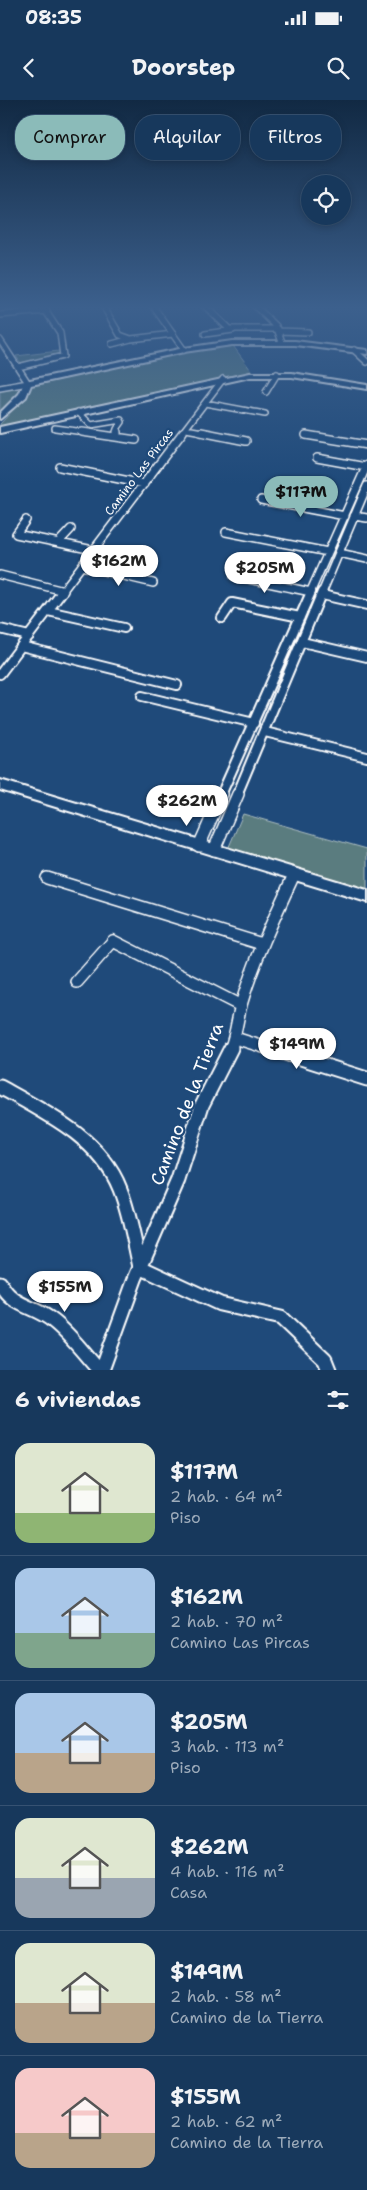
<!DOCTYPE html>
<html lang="es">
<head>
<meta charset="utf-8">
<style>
  :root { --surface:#17385c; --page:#244365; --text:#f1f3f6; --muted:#9eacbb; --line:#365272; --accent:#8bbbb9 }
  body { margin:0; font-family:"Shantell Sans",sans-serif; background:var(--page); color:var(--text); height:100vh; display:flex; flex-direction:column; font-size:19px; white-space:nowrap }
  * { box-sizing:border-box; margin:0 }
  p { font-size:16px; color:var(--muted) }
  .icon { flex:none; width:28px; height:28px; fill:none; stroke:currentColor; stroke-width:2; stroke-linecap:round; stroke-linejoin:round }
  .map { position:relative; height:1270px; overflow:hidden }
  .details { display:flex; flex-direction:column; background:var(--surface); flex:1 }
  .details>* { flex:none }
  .guide { position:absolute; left:15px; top:15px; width:338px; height:45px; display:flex; gap:10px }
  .tools { position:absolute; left:301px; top:75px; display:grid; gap:10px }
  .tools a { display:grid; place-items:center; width:50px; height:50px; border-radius:50%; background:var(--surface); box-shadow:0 2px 8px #0003,0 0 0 1px var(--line); font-size:25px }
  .price { position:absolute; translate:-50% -42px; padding:0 11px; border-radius:18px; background:#fff; color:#222; font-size:16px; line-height:32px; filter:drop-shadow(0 1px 2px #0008) }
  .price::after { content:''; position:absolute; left:50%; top:30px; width:15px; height:11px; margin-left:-8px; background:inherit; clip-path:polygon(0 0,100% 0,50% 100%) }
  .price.active { background:var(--accent); color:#111 }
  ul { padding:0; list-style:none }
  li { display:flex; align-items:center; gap:15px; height:125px; padding:0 15px }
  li+li { border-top:1px solid var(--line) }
  li span { display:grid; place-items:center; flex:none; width:140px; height:100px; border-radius:15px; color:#555 }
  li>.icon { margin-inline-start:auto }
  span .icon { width:60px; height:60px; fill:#fffc; stroke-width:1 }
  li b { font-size:21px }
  h2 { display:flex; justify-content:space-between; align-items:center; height:60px; padding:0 15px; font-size:21px }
  .pill { padding:0 18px; border-radius:20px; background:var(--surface); box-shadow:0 2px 8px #0003,0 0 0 1px var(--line); font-size:18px; line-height:45px }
  .pill.active { background:var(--accent); color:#111 }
  .status { display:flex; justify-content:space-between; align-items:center; height:35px; padding:0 25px; background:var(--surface); direction:ltr }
  .status svg { height:14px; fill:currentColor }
  header { display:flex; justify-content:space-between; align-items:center; height:65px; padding:0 15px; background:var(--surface); font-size:22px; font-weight:700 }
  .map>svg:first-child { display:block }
  .green { fill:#5a7b7f; stroke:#acbdbf }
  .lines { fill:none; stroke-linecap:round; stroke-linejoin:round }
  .street-far4-casing { stroke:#fff; stroke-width:8 }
  .street-far3-casing { stroke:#fff; stroke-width:10 }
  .street-far2-casing { stroke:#fff; stroke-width:12 }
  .street-far1-casing { stroke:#fff; stroke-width:14 }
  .street-casing { stroke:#fff; stroke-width:17 }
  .secondary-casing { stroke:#fff; stroke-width:4 }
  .street-far4 { stroke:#1f4a7a; stroke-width:5 }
  .street-far3 { stroke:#1f4a7a; stroke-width:7 }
  .street-far2 { stroke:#1f4a7a; stroke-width:8 }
  .street-far1 { stroke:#1f4a7a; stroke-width:11 }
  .street { stroke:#1f4a7a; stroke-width:13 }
  .secondary { fill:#1f4a7a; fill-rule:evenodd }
  .labels { text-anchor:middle; stroke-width:4.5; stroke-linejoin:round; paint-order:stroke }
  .far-street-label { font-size:12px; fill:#fff; stroke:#1f4a7a }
  .near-street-label { font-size:18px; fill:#fff; stroke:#1f4a7a }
</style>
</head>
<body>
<div class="status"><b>08:35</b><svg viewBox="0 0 49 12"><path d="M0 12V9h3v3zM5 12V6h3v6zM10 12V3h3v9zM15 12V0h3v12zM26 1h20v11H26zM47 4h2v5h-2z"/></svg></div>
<header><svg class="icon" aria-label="back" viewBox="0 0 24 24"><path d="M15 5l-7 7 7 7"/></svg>Doorstep<svg class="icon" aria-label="search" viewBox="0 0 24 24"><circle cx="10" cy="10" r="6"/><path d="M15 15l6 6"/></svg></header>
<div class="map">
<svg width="367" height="1270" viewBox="0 0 367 1270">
  <rect width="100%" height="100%" fill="#1f4a7a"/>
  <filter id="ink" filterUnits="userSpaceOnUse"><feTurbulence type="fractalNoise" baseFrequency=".02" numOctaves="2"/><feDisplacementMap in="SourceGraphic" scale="10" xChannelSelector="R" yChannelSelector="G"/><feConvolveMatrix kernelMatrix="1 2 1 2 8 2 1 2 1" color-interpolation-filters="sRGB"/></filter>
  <g filter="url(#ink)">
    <path class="green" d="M 231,243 L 253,273 L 0,327 L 0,324 L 29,293 L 32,284 Z
      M 59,251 L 60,255 L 54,258 L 23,263 L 20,262 L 16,256 Z
      M 19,286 L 23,286 L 19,295 L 0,313 L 0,290 Z
      M 243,714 L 367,749 L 367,790 L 228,749 Z"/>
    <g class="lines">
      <defs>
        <path id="street-far4" d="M 110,206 L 105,209 L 120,235 L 131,239
          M 153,206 L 184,250
          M 205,206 L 229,229 L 278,229
          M 255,206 L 276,226 L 282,242
          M 0,215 L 47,211
          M 279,231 L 308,232
          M 205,234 L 233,230
          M 0,240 L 28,283 L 0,288
          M 112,244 L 131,239 L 173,234
          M 354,250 L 367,262
          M 18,267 L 63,256 L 60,233 L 47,213 L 47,206
          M 266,292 L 277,274
          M 205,303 L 265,314
          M 78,312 L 91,325
          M 91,325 L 121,320 L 122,322 L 117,329 L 117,333
          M 55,328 L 91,333
          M 186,329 L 208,333
          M 182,333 L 223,279"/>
        <path id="street-far3" d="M 82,332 L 136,340
          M 117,332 L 117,337
          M 201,332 L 246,341
          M 306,335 L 367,345
          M 317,358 L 366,367
          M 60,367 L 144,384
          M 261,400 L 345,416
          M 354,416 L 367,418
          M 26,420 L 16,434 L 93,450
          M 226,432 L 328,452
          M 58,443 L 71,429
          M 339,453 L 367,459
          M 82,466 L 153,483
          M 0,475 L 64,491
          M 234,476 L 311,492
          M 61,493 L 183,332
          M 310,493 L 367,365
          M 322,493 L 367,386"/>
        <path id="street-far2" d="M 322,495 L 367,505
          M 48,511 L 124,528
          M 222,518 L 232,503 L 300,517
          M 0,529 L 29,536
          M 302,542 L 367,557
          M 21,546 L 177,585
          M 0,574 L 62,492
          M 142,596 L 254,623
          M 265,632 L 367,657
          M 221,695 L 311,492
          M 237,695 L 322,492"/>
        <path id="street-far1" d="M 199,746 L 222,694
          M 214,750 L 238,694
          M 47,778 L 262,844
          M 77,882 L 113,841 L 241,906
          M 235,938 L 273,950
          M 230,950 C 236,935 237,920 241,905 C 254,861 273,820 292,779"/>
        <path id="street" d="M 269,948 L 367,979
          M 0,987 C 45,1012 100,1038 120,1089 C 130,1114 134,1141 140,1167 L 220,1204 L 281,1218 L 325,1260 L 329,1270
          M 0,1183 C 13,1208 34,1205 53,1221 C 71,1235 84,1254 99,1270
          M 102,1270 L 135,1179 L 178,1080 L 202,1005 L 231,948"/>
        <path id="secondary" d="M 232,241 L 295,241 L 367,250 L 367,254 L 295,245 L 232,245 L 184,252 L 31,285 L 26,297 L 0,319 L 0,313 L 19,294 L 25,281 L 184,248 Z
          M 250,273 L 292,273 L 367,285 L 367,289 L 292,277 L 250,277 L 0,333 L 0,327 Z
          M 0,680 L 367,790 L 367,802 L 0,690 Z"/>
      </defs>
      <use href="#street-far4" class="street-far4-casing"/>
      <use href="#street-far3" class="street-far3-casing"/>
      <use href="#street-far2" class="street-far2-casing"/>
      <use href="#street-far1" class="street-far1-casing"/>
      <use href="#street" class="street-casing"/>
      <use href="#secondary" class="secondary-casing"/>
      <use href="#street-far4" class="street-far4"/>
      <use href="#street-far3" class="street-far3"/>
      <use href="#street-far2" class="street-far2"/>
      <use href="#street-far1" class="street-far1"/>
      <use href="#street" class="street"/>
      <use href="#secondary" class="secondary"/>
    </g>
  </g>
  <linearGradient id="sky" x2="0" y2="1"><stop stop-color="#112943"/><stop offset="0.54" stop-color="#3c608d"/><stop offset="1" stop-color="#3c608d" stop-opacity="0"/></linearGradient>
  <rect width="367" height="384" fill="url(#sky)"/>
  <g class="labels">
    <g class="far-street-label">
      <text transform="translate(139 372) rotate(-53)" y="4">Camino Las Pircas</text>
    </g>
    <g class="near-street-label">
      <text transform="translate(187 1004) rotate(-69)" y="6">Camino de la Tierra</text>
    </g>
  </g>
</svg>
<div class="tools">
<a><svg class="icon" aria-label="locate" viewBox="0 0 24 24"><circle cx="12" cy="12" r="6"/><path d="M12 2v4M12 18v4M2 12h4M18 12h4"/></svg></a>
</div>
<b class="price active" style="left:301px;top:418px">$117M</b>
<b class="price" style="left:119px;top:487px">$162M</b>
<b class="price" style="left:265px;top:494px">$205M</b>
<b class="price" style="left:187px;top:727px">$262M</b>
<b class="price" style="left:297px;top:970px">$149M</b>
<b class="price" style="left:65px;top:1213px">$155M</b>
<div class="guide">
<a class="pill active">Comprar</a>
<a class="pill">Alquilar</a>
<a class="pill">Filtros</a>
</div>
</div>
<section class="details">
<h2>6 viviendas<svg class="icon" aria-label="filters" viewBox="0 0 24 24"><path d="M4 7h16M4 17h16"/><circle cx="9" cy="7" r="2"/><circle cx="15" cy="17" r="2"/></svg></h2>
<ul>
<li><span style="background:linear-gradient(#dfe7d0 70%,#8fb573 0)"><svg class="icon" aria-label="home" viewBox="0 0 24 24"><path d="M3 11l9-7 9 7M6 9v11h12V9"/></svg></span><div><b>$117M</b><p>2 hab. · 64 m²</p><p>Piso</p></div></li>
<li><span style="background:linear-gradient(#a9c7e8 65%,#7fa58c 0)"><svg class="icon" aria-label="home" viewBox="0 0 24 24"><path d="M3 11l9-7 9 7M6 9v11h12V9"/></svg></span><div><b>$162M</b><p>2 hab. · 70 m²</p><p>Camino Las Pircas</p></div></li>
<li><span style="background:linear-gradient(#a9c7e8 60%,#b9a48a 0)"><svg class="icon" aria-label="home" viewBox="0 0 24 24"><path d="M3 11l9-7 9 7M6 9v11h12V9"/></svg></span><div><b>$205M</b><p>3 hab. · 113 m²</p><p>Piso</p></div></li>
<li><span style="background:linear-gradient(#dfe7d0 60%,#9aa5b1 0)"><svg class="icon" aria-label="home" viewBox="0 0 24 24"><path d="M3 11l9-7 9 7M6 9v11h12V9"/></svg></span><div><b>$262M</b><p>4 hab. · 116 m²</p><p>Casa</p></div></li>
<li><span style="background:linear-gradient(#dfe7d0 60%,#b9a48a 0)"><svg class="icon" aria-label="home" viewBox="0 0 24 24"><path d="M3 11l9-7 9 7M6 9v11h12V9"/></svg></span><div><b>$149M</b><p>2 hab. · 58 m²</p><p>Camino de la Tierra</p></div></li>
<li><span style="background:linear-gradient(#f6c9c9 65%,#b9a48a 0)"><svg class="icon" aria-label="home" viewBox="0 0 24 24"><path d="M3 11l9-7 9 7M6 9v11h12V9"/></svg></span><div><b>$155M</b><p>2 hab. · 62 m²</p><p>Camino de la Tierra</p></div></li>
</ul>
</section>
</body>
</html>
